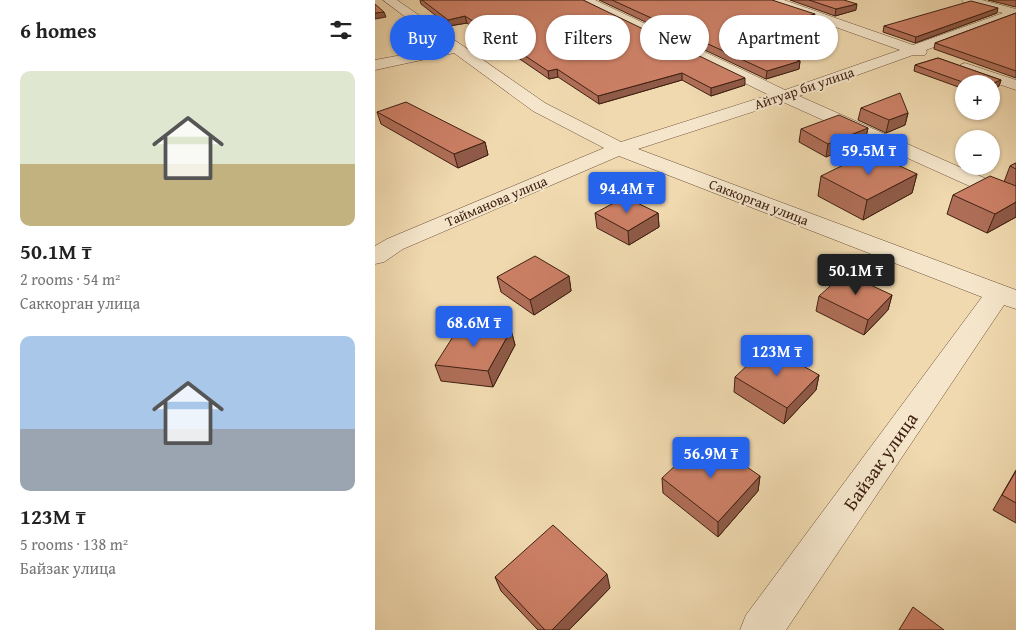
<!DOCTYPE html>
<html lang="en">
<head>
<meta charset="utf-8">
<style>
  :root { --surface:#fff; --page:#f2f2f2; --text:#222; --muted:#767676; --accent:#2563eb }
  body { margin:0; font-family:"Gentium Book Plus",serif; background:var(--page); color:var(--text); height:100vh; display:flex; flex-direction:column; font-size:19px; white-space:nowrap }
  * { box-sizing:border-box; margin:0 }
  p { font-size:16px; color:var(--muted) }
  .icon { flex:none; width:28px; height:28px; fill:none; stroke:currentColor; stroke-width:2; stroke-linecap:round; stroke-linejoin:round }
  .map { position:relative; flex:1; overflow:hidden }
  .drawer { display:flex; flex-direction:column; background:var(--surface); width:375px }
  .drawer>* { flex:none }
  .hud { position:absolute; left:15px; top:15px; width:475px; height:45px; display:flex; gap:10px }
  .fabs { position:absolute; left:580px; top:75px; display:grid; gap:10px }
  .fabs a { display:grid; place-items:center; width:45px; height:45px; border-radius:50%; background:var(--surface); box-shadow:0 1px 4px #0004; font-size:25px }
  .price { position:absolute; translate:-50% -42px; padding:0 11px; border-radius:5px; background:var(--accent); color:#fff; font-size:16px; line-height:32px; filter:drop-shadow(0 1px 2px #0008) }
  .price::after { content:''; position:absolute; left:50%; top:30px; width:15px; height:11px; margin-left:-8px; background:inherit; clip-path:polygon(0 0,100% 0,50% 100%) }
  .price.current { background:#222; color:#fff }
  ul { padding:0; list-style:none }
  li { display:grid; align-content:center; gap:10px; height:265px; padding:0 20px }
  li span { display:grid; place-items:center; height:155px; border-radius:10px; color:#555 }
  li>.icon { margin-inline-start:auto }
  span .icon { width:90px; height:90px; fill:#fffc; stroke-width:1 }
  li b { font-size:21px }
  h2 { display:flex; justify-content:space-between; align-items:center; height:60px; padding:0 20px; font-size:21px }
  .tag { padding:0 18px; border-radius:22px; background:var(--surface); box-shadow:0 1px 4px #0004; font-size:18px; line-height:45px }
  .tag.current { background:var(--accent); color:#fff }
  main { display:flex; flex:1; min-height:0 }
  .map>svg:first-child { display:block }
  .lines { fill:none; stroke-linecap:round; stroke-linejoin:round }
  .minor-casing { stroke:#6b4e39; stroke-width:1 }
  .minor { fill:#f5e6cb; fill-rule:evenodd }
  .wall { fill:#af6e58; stroke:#3f2012 }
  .shaded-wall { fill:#8f5a47; stroke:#3f2012 }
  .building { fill:#cc8066; stroke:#3f2012 }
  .labels { text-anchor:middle; stroke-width:4; stroke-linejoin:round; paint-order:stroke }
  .far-street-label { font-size:14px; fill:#3f2012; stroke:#f5e6cb }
  .near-street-label { font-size:19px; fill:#3f2012; stroke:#f5e6cb }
</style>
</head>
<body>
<main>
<section class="drawer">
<h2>6 homes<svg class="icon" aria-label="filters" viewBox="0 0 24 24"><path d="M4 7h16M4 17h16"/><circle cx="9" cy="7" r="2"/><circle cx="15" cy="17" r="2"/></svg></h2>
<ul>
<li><span style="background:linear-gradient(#dfe7d0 60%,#c2b280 0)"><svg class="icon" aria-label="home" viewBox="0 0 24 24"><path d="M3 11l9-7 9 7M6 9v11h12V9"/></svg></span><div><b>50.1M ₸</b><p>2 rooms · 54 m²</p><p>Саккорган улица</p></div></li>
<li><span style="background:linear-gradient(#a9c7e8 60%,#9aa5b1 0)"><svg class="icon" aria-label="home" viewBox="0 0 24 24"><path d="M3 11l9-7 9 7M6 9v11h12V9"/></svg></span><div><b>123M ₸</b><p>5 rooms · 138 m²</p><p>Байзак улица</p></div></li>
</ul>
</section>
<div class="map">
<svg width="641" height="630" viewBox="0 0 641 630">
  <rect width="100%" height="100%" fill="#f0d9af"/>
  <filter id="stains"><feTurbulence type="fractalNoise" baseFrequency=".004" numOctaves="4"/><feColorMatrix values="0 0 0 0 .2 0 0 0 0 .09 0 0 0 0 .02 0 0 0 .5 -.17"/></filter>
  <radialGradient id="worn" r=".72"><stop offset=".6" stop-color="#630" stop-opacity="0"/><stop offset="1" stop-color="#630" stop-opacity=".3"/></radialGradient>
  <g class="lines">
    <defs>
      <path id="minor" d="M 8,0 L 22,0 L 170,103 L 246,142 L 394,95 L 206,3 L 204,0 L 220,0 L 410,90 L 525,50 L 393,3 L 391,0 L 409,0 L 538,45 L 628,13 L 589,3 L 587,0 L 607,0 L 641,9 L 641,17 L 551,50 L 552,52 L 550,55 L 538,55 L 424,96 L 641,192 L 641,207 L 408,102 L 263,149 L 641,290 L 641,309 L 629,305 L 411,630 L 365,630 L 371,615 L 607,297 L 244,156 L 28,249 L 9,262 L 0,264 L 0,246 L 12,239 L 229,148 L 158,111 L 79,53 L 0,70 L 0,60 L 70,47 Z
        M 590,63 L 641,80 L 641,90 L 585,71 L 582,68 L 585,65 Z"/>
    </defs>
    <use href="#minor" class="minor-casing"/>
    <use href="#minor" class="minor"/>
  </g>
  <path class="wall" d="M 45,0 L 208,0 L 370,85 L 336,96 L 307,80 L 224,104 L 183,77 L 174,79 L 92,23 L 74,26 L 46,4 Z
    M 224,0 L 397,0 L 439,21 L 370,39 L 425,61 L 424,69 L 391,79 Z
    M 415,0 L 469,0 L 481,10 L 460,16 Z
    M 613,0 L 641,0 L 641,7 Z
    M 622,13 L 540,43 L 508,32 L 509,26 Z
    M 641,13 L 641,78 L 559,49 L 560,43 Z
    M 563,58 L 626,80 L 624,86 L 616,90 L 616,84 L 589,84 L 589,89 L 539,71 L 540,65 Z
    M 486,108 L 533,113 L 530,125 L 511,133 L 483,120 Z
    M 2,112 L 110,142 L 113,155 L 83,168 L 6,124 Z
    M 493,128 L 490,141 L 451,157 L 424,142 L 426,129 Z
    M 641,163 L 641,217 L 612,233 L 572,214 L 578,195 L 629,182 L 635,166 Z
    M 542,174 L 537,193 L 488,220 L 443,196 L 446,176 Z
    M 220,213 L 283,213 L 284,227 L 254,245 L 222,228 Z
    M 194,276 L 196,291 L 159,315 L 126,292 L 122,277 Z
    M 517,295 L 513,310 L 489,335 L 441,311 L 444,296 Z
    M 136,330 L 140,345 L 118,387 L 66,381 L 60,365 Z
    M 444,375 L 441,390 L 409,424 L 359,392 L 360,377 Z
    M 641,470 L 641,523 L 618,510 Z
    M 385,476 L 383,491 L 343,537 L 288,493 L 287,478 Z
    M 120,577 L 235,588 L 194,630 L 163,630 L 126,591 Z"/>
  <path class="shaded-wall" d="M 482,4 L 481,10 L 460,16 L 461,9 Z
    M 623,8 L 622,13 L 540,43 L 541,37 Z
    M 9,12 L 11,17 L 0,19 L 0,13 Z
    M 440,14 L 439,21 L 359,42 L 359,35 Z
    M 90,16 L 92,23 L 74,26 L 73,20 Z
    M 425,61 L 424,69 L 391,79 L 392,71 Z
    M 182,69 L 183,77 L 174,79 L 173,71 Z
    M 307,73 L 307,80 L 224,104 L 223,96 Z
    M 370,78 L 370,85 L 336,96 L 336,88 Z
    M 626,80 L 624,86 L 616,90 L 616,84 Z
    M 533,113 L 530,125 L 511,133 L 514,120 Z
    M 493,128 L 490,141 L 451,157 L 453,144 Z
    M 110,142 L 113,155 L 83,168 L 79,154 Z
    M 542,174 L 537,193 L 488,220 L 492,200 Z
    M 641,202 L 641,217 L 612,233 L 620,214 Z
    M 283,213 L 284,227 L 254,245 L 253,231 Z
    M 194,276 L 196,291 L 159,315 L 155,300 Z
    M 517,295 L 513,310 L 489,335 L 493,320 Z
    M 136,330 L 140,345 L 118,387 L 113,371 Z
    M 444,375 L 441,390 L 409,424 L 412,408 Z
    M 385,476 L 383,491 L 343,537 L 343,522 Z
    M 232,574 L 235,588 L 194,630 L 177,630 Z"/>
  <path class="building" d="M 47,0 L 208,0 L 370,78 L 336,88 L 307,73 L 223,96 L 182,69 L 173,71 L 90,16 L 73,20 Z
    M 237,0 L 397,0 L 440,14 L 359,35 L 425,61 L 392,71 Z
    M 434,0 L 469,0 L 482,4 L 461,9 Z
    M 596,1 L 623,8 L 541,37 L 509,26 Z
    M 0,4 L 9,12 L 0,13 Z
    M 641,13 L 641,71 L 560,43 Z
    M 563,58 L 626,80 L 616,84 L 593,84 L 540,65 Z
    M 525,93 L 533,113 L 514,120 L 486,108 Z
    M 31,102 L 110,142 L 79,154 L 2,112 Z
    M 464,115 L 493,128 L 453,144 L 426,129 Z
    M 495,152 L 542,174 L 492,200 L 446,176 Z
    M 641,163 L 641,169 L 635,166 Z
    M 615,176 L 641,186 L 641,202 L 620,214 L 578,195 Z
    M 250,197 L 283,213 L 253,231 L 220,213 Z
    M 160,256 L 194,276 L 155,300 L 122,277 Z
    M 470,273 L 517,295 L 493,320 L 444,296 Z
    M 86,324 L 136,330 L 113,371 L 60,365 Z
    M 393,346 L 444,375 L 412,408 L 360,377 Z
    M 330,438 L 385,476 L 343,522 L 287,478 Z
    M 641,471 L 641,503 L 627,495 Z
    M 178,525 L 232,574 L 177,630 L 170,630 L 120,577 Z
    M 538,607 L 569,630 L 524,630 Z"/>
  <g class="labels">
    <g class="far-street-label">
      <text transform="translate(429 88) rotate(-19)" y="5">Айтуар би улица</text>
      <text transform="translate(121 201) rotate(-23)" y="5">Тайманова улица</text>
      <text transform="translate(384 202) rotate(21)" y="5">Саккорган улица</text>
    </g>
    <g class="near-street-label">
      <text transform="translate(505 461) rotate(-55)" y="7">Байзак улица</text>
    </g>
  </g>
  <rect width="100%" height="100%" filter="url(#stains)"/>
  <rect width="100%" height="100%" fill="url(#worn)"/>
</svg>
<div class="fabs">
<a>+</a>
<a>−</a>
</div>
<b class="price" style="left:494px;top:176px">59.5M ₸</b>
<b class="price" style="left:252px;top:214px">94.4M ₸</b>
<b class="price current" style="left:481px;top:296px">50.1M ₸</b>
<b class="price" style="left:99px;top:348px">68.6M ₸</b>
<b class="price" style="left:402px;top:377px">123M ₸</b>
<b class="price" style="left:336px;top:479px">56.9M ₸</b>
<div class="hud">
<a class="tag current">Buy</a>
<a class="tag">Rent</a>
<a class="tag">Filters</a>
<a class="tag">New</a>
<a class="tag">Apartment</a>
</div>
</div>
</main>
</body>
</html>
